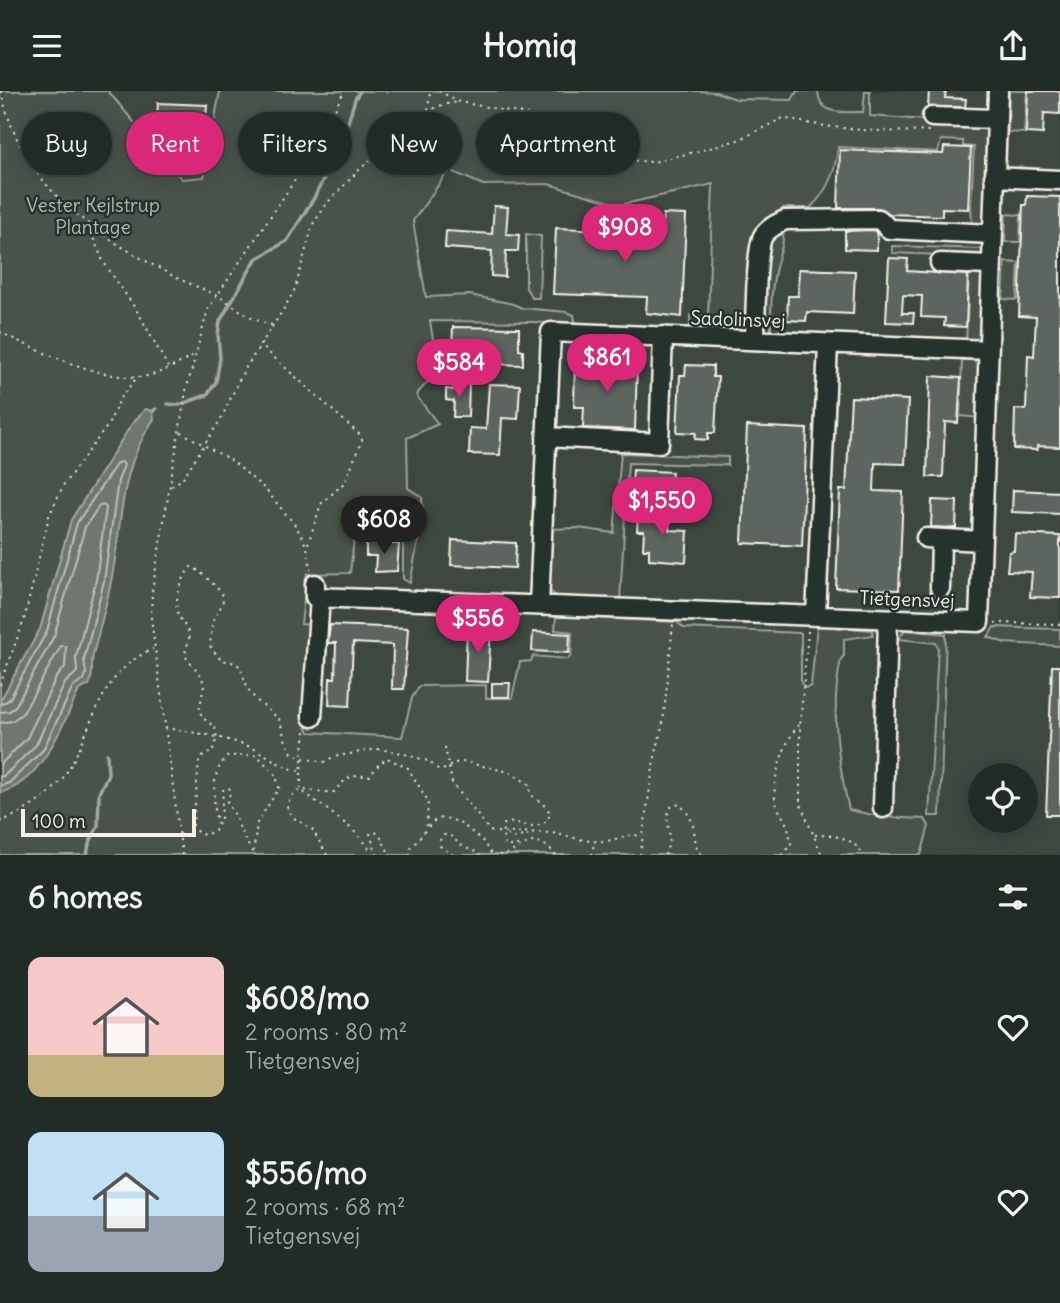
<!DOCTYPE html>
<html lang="en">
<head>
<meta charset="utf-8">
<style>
  :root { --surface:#222c27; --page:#2e3833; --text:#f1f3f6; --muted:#a2a7a7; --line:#3f4844; --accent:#db2777 }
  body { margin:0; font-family:Delius,sans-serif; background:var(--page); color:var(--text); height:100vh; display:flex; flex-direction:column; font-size:26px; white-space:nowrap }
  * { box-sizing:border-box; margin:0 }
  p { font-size:23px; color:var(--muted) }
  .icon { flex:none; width:38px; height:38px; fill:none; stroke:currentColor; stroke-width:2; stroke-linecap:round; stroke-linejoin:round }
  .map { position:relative; height:764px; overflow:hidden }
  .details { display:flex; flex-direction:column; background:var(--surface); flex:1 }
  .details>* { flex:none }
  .banner { position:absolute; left:21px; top:21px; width:700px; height:63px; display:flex; gap:14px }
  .controls { position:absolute; left:968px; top:672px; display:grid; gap:14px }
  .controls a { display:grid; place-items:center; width:70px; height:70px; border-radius:50%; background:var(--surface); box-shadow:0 4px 18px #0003,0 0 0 2px var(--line); font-size:35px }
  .scale { position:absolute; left:21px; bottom:18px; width:175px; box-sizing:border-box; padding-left:7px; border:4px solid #f4f1e8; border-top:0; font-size:19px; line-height:24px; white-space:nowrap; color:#f4f1e8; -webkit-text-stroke:5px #26332d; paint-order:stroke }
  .price { position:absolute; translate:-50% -60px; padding:0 16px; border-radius:24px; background:var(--accent); color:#fff; font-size:23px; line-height:46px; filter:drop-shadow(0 2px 4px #0008) }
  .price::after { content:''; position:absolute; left:50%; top:42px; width:21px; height:16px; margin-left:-10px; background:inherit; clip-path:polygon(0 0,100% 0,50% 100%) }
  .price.selected { background:#222; color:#fff }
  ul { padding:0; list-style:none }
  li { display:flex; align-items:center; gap:21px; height:175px; padding:0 28px }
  li span { display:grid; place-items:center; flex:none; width:196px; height:140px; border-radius:14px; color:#555 }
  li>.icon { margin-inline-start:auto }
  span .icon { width:84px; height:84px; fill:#fffc; stroke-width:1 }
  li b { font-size:30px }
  h2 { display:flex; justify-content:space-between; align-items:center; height:84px; padding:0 28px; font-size:30px }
  .pill { padding:0 24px; border-radius:32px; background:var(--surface); box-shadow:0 4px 18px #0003,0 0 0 2px var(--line); font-size:24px; line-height:63px }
  .pill.selected { background:var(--accent); color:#fff }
  header { display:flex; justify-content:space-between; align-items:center; height:91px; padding:0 28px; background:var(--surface); font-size:32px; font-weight:700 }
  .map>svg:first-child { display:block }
  .built { fill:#3c4841; fill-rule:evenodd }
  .green { fill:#48524c; stroke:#9ea29a; stroke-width:2 }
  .water { fill:#6f7770; stroke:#a4a8a0; stroke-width:2 }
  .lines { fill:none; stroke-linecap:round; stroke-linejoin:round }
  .shore { stroke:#bfc0b8; stroke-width:2 }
  .stream { stroke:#a4a8a0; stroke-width:3.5 }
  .building { fill:#5c655e; stroke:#f4f1e8; stroke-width:2 }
  .minor-casing { stroke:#f4f1e8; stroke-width:23 }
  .path { stroke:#f4f1e8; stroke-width:2; stroke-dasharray:2 5; stroke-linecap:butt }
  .minor { stroke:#26332d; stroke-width:18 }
  .labels { text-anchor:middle; stroke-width:5; stroke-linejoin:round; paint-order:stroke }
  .park-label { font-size:19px; fill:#b8b9b1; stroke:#26332d }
  .street-label { font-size:19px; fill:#f4f1e8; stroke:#26332d }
</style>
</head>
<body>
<header><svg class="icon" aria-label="menu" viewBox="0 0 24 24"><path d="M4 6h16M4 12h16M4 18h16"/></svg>Homiq<svg class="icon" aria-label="share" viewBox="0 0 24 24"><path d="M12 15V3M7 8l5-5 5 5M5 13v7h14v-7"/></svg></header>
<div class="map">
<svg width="1060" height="764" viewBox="0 0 1060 764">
  <rect width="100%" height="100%" fill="#2e3b34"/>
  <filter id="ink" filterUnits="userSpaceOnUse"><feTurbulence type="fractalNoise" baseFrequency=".0143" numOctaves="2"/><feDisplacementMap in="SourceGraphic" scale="14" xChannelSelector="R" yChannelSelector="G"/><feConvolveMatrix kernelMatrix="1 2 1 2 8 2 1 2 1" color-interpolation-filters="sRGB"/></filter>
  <g filter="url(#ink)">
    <path class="built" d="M 108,0 L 220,0 L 204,87 L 182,88 Z
      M 593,0 L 1060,0 L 1060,764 L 841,764 L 800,679 L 801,542 L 642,659 L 309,641 L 278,593 L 289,483 L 359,407 L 408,407 L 407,347 L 416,304 L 438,278 L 413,130 L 449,79 L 483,94 L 548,93 L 620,114 L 713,93 L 708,225 L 782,120 L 791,15 ZM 980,684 L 1026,684 L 1026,730 L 980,730 Z"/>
    <path class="green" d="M 0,0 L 108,0 L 182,88 L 204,86 L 220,0 L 700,0 L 716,1 L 736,8 L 792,9 L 797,0 L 818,0 C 819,25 844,21 863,21 L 865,0 L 870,0 L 870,25 L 925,29 L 926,33 L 991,36 L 986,130 L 972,136 L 971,113 L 974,56 L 963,55 L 963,50 L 941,49 L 938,61 L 838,56 C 836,79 827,101 810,117 L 783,117 L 784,126 L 774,129 L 751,242 L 690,242 L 690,224 L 708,225 L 713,93 L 620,114 L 548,93 L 483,94 L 449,79 L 413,130 L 426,206 L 470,204 L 513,213 L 522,217 L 567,221 L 574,224 L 576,235 L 533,231 L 430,230 L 438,279 L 416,304 L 438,333 L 407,347 L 408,397 L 422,406 L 423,426 L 410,492 L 403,488 L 403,408 L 359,407 L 350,482 L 307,483 L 301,533 L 312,534 L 309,625 L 304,632 L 309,641 L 402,646 L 412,607 L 419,595 L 486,594 L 486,607 L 512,607 L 520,571 L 531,570 L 533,565 L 568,568 L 571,565 L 572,541 L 555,539 L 556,525 L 677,531 L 684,537 L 801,542 L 801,592 L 805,597 L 811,595 L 817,535 L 873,539 L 873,544 L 844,548 L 844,565 L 841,568 C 830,618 838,670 849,719 L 882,726 L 925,728 L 929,735 L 921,764 L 0,764 Z
      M 1009,0 L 1027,0 L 1024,42 L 1008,41 Z
      M 1006,123 L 1021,124 L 1020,151 L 1005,151 Z
      M 783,137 C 784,152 782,155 778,169 C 771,192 771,217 771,241 L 781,242 L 780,246 L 762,242 L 766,150 Z
      M 526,143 L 541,145 L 539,207 L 532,207 L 526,197 Z
      M 892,155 L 984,158 L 987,166 L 892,162 Z
      M 1005,171 L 1019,172 L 1017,209 L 1003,208 Z
      M 969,183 L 987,184 L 981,246 L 978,251 L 966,253 Z
      M 962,269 L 972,269 L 982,276 L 980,327 L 960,325 Z
      M 621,362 L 728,366 L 728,374 L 628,372 L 620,510 L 560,509 L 547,497 L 550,438 L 578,437 L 614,442 Z
      M 994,536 L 1060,538 L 1060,555 L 1005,552 L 988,546 Z
      M 905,539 L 946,543 L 940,725 L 929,725 L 938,557 L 936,552 L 898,548 Z"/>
    <path class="water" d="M 145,318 L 153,320 L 154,328 C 118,380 123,431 111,491 C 106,515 99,540 93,564 C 90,575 95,581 89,594 L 79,599 C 63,634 41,692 0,702 L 0,610 L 40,538 L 71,429 L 131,334 Z"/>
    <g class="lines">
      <path class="shore" d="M 0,613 L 9,609 L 47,540 L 77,432 L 117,372 L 122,371 L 124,374 L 118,390 L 104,490 L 84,568 L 86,583 L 84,589 L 73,596 L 43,659 L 9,692 L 0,695
        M 0,621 L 10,620 L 16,614 L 54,545 L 85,436 L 99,415 L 104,414 L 106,417 L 96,489 L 76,566 L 77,581 L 65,592 L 36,654 L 5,684 L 0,686
        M 0,632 L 12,630 L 23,622 L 61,555 L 66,555 L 65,576 L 56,587 L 27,647 L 0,674"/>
      <path class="stream" d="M 168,313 L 179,314 L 207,304 L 216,291 L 220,267 L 218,244 L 220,230 L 256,168 L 287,150 L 314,107 L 325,85 L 328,69 L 346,38 L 355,8 L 360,0
        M 153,320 L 156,318
        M 87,764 L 89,753 L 98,735 L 99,702 L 108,683 L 107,663"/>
    </g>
    <path class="building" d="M 929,0 L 946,0 L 945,7 L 966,8 L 965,16 L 928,16 Z
      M 1028,0 L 1060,0 L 1060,23 L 1044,22 L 1043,43 L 1026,42 Z
      M 158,12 L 207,14 L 206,29 L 157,27 Z
      M 944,56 L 971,57 L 968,118 L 942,117 L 942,125 L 890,123 L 879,117 L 838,117 L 840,59 L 943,63 Z
      M 1027,105 L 1060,106 L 1060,356 L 1037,355 L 1037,359 L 1014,358 L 1015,318 L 1026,319 L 1028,264 L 1034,265 L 1036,226 L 1019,225 L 1023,114 L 1026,114 Z
      M 494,115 L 508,116 L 506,143 L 519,144 L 518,160 L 506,160 L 505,186 L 491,185 L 492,160 L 445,157 L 446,140 L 492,143 Z
      M 663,123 L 686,124 L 682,226 L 646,222 L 647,206 L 553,203 L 556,137 L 662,141 Z
      M 874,139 L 877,142 L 877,159 L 845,158 L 845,140 Z
      M 889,167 L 908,168 L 907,180 L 968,184 L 966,236 L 944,235 L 945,227 L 921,226 L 922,205 L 903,204 L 902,222 L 914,222 L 913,232 L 886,231 Z
      M 799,178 L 855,180 L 853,223 L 807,221 L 806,230 L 787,229 L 788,205 L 798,205 Z
      M 453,236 L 519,237 L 519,258 L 523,259 L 523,274 L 490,273 L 490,259 L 452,258 Z
      M 575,270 L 637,272 L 635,339 L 583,337 L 584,316 L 574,316 Z
      M 686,274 L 713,275 L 713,286 L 718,286 L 715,342 L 708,342 L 708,349 L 695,348 L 696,342 L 677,341 L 680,284 L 685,284 Z
      M 930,285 L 961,287 L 958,332 L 945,331 L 943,386 L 927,386 Z
      M 454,291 L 469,292 L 468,326 L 453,326 L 454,310 L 446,309 L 446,298 L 453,299 Z
      M 489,293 L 520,294 L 518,328 L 502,327 L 500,364 L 469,363 L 470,337 L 486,338 Z
      M 851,306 L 908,309 L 905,373 L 875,372 L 874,400 L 903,401 L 899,499 L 836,497 L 840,399 L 846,399 Z
      M 747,335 L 807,338 L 802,455 L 742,452 Z
      M 633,379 L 672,381 L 671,394 L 632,392 Z
      M 1013,399 L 1060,401 L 1060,423 L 1012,421 Z
      M 932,409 L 957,410 L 956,437 L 931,436 Z
      M 638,419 L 670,421 L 669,439 L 688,440 L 686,471 L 649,468 L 649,458 L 643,458 L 644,440 L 637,440 Z
      M 1015,443 L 1060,445 L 1060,507 L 1030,506 L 1032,481 L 1007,480 L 1009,461 L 1014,460 Z
      M 452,449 L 516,452 L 515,477 L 451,474 Z
      M 366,452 L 399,453 L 397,480 L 375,481 L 376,465 L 366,465 Z
      M 330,534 L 408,537 L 404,598 L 392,598 L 393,554 L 353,552 L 350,615 L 329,614 L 330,587 L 335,587 L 336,552 L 328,552 Z
      M 467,537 L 491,538 L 488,591 L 465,590 Z
      M 533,541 L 570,543 L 569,562 L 532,560 Z
      M 1052,575 L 1060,575 L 1060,724 L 1046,724 Z
      M 492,592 L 510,592 L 509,606 L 492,606 Z"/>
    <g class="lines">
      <defs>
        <path id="minor" d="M 932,26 L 996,28
          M 994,86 L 1060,89
          M 940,172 L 991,174
          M 755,249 C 755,232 756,157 763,145 C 768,137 777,133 785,129 L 879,128 L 889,138 L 992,143
          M 546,346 L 659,352 L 663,245
          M 926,447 L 982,450
          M 315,493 L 315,506 L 979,531 L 998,0
          M 940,497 L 941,448
          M 539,514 L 551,241 L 988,259
          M 816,525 L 828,253
          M 312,626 L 320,506
          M 883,717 L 888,528"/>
      </defs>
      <use href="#minor" class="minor-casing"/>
      <path class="path" d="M 1,0 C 23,99 93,142 177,187 C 190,193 203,198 216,204 C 238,216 246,227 272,234
        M 439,0 L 459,11 L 524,23 L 560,32 L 629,69 L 653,71 L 699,60 L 741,48 L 783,27 C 830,38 881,42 929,40
        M 428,19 L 430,0
        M 88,135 L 103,170 L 139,223 L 168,276
        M 0,241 C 35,259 99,288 138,286 C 158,285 176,274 193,265
        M 259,253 L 360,344 L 362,349 L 345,391 L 321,413 L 307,456
        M 181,341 L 232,370 L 265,398 L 296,435 L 307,456 L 311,479
        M 172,395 L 182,388 L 221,328 L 243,281 L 285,216 L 295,198 L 313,133 L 328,111 L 360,78 L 428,20 L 442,14 L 458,11
        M 995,532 L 1060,533
        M 808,540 L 800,636 L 800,712 L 822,764
        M 0,594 L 24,529 L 49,425 L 64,393 L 108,334 L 121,306 L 137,286
        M 165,637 C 192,641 232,647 257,659 C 274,668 281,677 301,680 L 305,639
        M 445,656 L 452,692 L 490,740 C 510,744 530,740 550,742 C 570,744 583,752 605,750 C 619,749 626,742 642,745
        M 301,682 L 301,699 C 318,713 367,744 372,764
        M 0,731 C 26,720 53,705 68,679 C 94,635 100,580 153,558
        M 217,733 C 214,712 209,681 228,665 L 257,664 L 276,684 L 279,697 L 257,732 L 253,764
        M 507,744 L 514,747 L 528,744
        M 815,744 C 833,744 855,746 862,764
        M 253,761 C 244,749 240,738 235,725 C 233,719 229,717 227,711 L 231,700 L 229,697 L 223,699 L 221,728 L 215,740 L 204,744 L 197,741 L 193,734 L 199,671 L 204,664 L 212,661 L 217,647 L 215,636 L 206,630 L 199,620 L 204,595 L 202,586 L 185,565 C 185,557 190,551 189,543 C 187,536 181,531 178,523 C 173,511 182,486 191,476 C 198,477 217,496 222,503 L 223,512 L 212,531 L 210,555 L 221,569 L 236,572 L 240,576 L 248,598 L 256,609 L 279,628 L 286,651 L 292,662 L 302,667 L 324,671 L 333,666 L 377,658 L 398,661 L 428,670 L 438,678 L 443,679 L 455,672 L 464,671 L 510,681 L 529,693 L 531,704 L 543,713 L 550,721 L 548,729 C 529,743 521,727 504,733 L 502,742 L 505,755 L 518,755
        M 182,764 L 151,527 L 152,500 L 186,300 L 208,218 L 316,58 L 344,0
        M 327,764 L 312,738 L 294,727 L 287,718 C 292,689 312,703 334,701 C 348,685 349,684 371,685 L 375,677 L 387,667 L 408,677 L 428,710 L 426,740
        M 377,764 L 370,743 L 375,741 L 379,743 L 390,764
        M 410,764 L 410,757 C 419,749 424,740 432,732 C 446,718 469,738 480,748 C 487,753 486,760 494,764
        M 453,764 L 440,755 L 440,749 L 443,744 C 454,743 454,751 464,756 C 470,759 474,759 480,764
        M 499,764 C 522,763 530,735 556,764
        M 592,764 L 594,751
        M 640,764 L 654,670 L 663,632 L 673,533
        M 665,764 L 670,749 L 667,725 L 671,716 L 679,713 C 702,733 689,751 702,764
        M 782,764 L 791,753 C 790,746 789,738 786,732 C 783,725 778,719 776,712 C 770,692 785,648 799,634"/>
      <use href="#minor" class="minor"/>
    </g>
  </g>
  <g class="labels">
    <g class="park-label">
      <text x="93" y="121">Vester Kejlstrup<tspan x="93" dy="22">Plantage</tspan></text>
    </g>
    <g class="street-label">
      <text transform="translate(738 228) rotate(2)" y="7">Sadolinsvej</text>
      <text transform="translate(907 508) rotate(2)" y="7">Tietgensvej</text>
    </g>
  </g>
</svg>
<div class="controls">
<a><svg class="icon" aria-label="locate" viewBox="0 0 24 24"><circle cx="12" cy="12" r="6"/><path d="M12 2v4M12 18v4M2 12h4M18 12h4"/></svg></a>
</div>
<div class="scale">100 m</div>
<b class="price" style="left:625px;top:173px">$908</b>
<b class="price" style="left:607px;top:303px">$861</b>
<b class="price" style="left:459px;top:308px">$584</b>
<b class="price" style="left:662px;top:446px">$1,550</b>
<b class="price selected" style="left:384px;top:465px">$608</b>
<b class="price" style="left:478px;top:564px">$556</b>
<div class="banner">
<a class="pill">Buy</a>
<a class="pill selected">Rent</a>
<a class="pill">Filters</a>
<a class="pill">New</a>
<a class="pill">Apartment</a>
</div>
</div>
<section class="details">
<h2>6 homes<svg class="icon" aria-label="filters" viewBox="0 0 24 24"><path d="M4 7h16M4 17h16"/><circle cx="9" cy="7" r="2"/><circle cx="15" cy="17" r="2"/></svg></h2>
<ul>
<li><span style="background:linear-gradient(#f6c9c9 70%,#c2b280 0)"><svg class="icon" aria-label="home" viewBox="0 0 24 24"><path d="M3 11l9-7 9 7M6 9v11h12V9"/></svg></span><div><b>$608/mo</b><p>2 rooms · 80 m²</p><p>Tietgensvej</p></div><svg class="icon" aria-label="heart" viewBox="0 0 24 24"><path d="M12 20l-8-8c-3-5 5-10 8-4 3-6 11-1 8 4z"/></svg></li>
<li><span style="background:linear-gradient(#bfe0f5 60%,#9aa5b1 0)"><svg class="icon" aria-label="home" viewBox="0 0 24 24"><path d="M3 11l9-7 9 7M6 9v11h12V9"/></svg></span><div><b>$556/mo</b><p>2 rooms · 68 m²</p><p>Tietgensvej</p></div><svg class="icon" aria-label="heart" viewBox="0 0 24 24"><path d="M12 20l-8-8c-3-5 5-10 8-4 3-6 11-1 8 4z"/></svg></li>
</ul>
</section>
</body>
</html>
